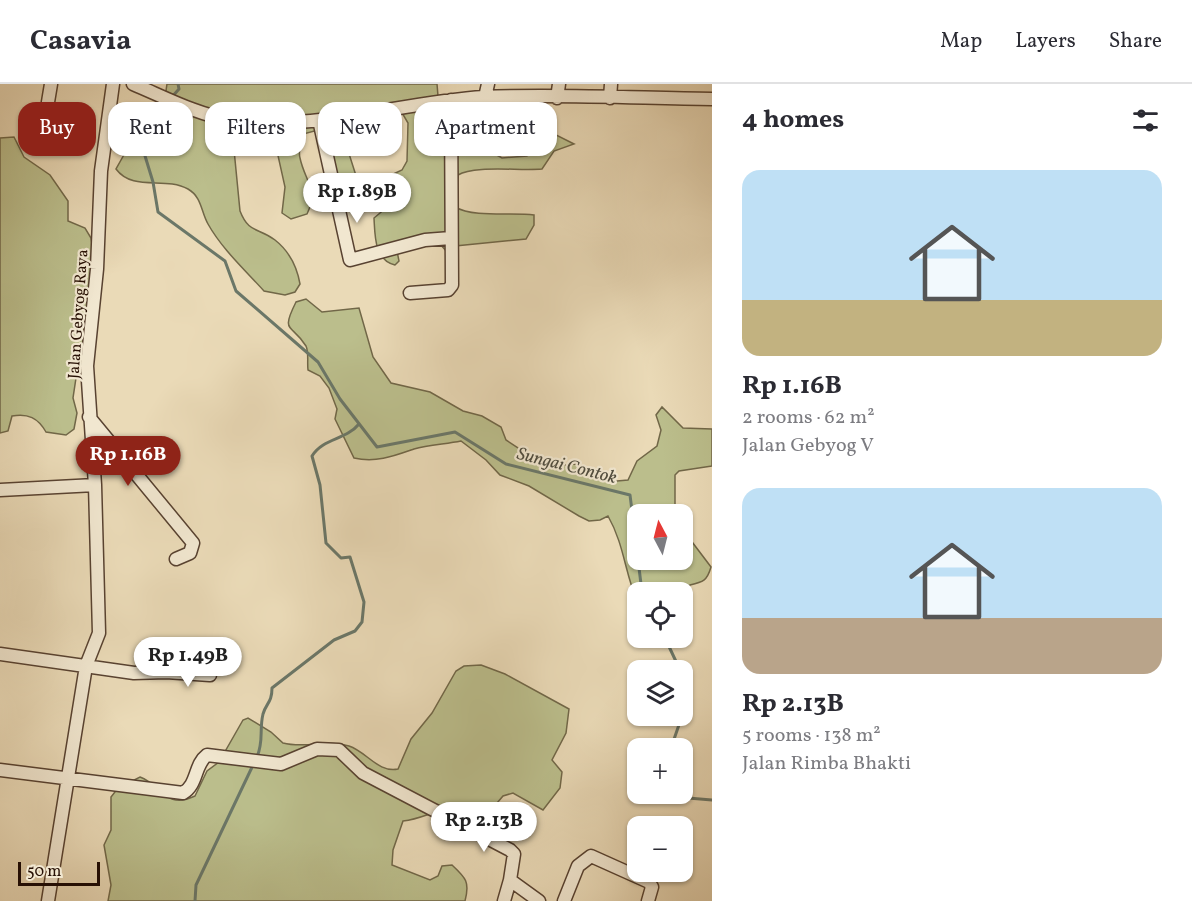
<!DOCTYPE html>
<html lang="en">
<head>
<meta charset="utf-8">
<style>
  :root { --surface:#fff; --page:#f7f7f7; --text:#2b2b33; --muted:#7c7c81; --line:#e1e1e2; --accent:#8f2418 }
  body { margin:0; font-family:Vollkorn,serif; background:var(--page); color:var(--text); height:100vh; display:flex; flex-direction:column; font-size:22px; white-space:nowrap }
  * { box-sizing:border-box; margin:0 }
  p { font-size:20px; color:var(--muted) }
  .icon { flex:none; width:33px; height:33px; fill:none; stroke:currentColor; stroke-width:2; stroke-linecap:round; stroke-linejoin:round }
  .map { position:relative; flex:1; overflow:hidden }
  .side { display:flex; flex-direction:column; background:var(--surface); width:480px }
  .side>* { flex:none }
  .guide { position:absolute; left:18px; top:18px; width:570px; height:54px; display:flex; gap:12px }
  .needle { width:39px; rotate:353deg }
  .tools { position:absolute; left:627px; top:420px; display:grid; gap:12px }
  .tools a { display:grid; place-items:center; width:66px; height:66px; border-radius:12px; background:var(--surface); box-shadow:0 2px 4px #0004; font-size:30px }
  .scale { position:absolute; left:18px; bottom:15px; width:82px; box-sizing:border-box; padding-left:6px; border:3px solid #271004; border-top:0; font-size:16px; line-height:21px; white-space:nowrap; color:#271004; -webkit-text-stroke:4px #f1e7d0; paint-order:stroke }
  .price { position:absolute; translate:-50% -51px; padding:0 14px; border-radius:21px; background:#fff; color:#222; font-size:20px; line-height:39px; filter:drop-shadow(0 2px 3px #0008) }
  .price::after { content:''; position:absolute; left:50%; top:36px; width:18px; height:14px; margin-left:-9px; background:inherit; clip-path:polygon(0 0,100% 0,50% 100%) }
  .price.on { background:var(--accent); color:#fff }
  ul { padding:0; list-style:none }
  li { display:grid; align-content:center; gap:12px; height:318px; padding:0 30px }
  li span { display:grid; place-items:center; height:186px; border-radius:18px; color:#555 }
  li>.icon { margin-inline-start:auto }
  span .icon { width:108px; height:108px; fill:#fffc; stroke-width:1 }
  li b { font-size:26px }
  h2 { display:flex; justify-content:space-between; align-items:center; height:72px; padding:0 30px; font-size:26px }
  .pill { padding:0 21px; border-radius:18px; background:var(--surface); box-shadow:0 2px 4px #0004; font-size:21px; line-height:54px }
  .pill.on { background:var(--accent); color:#fff }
  header { display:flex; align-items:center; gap:36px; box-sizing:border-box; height:84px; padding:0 30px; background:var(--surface); border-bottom:2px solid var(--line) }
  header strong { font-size:28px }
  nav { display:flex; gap:33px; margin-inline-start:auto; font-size:21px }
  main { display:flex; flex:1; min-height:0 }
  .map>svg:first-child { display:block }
  .green { fill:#bbbe8c; stroke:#716748; stroke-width:1.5 }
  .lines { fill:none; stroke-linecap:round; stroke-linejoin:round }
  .stream { stroke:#6b7768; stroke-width:3 }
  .street-casing { stroke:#584231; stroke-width:15 }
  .street { stroke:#f1e7d0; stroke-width:12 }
  .labels { text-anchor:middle; stroke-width:4.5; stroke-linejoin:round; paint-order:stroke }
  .street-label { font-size:16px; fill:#271004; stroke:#f1e7d0 }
  .water-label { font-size:18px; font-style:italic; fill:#4f4c3e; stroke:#f1e7d0 }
</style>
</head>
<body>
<header>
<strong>Casavia</strong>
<nav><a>Map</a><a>Layers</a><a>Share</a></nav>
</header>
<main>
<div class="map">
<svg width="712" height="817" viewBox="0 0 712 817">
  <rect width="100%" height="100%" fill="#eadab7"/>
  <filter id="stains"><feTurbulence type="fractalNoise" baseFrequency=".00333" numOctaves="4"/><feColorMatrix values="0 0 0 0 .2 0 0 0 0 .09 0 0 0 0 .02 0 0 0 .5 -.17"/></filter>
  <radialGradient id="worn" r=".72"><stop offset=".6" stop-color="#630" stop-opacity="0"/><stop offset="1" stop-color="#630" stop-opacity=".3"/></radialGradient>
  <path class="green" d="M 167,0 L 437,0 L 440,36 L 445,52 L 469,64 L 484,64 L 502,74 L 527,72 L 540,51 L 541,40 L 546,39 L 556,51 L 574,60 L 554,67 L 542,85 C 519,87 474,81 458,91 L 455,123 C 474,134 513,128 534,131 L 534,141 L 526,155 L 455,162 L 447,168 L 440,160 L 396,162 L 399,177 L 395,181 C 374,176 375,151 374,134 L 386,124 L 385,103 L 389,92 L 402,86 L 407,77 L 408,39 L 397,20 L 363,20 L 346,33 L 344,54 L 358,98 L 353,101 L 342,99 L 334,86 L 327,50 L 318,46 L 303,50 C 301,57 298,67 300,74 C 305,98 319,105 307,130 L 291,135 L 282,129 L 285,103 L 277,67 L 268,54 L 235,41 L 232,45 L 240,127 C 249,150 258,143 275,156 C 289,167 297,183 300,200 L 295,208 L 285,211 L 264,207 C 245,186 222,165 208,140 C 201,128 202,113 188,105 C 165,92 133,108 116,85 L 130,60 L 151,51 L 161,40 Z
    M 14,53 L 24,73 L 50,91 L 68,117 L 68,137 L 85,144 L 91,154 L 95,177 L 84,241 L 82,286 L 76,294 L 73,314 L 77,329 L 74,345 L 66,351 L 46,348 C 38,334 28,329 12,332 L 8,347 L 0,349 L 0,54 Z
    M 306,215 L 322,228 L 359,224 L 373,273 L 391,299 L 430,308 L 463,327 L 482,332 L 501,343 L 506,356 L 547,383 L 576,380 L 617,397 L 628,396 L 637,377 L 657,362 L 661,346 L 656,331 L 662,323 L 683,344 L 712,345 L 712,382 L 679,387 L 675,391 L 675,430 L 638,430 L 638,476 L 682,476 L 683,446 L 711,483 C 707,497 703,498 690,501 L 683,514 L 682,508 L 638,508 L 637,517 C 625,489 624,460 608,432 L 600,436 L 589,437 L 579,432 L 529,402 L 500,391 L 486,376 L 461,357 C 446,360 428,361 414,365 C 394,372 376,379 354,374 L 335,335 L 337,325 L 329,304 L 320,292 L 308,286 C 307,279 309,268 306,262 C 292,239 280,250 296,218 Z
    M 481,581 L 505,590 L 569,625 L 566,649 L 552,676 L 562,688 L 560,704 L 543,726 L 513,709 L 503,712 L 486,732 L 471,737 C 437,717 435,733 403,737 L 393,766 L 392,781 L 430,796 L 438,792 L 442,782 L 452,781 C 466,794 470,798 465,817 L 108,817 L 111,801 L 104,761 L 111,746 L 111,713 L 118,704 L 140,693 C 162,701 165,726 195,712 L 207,687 L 219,678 L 243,636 L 248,634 L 271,648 L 283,659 C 305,665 328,655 349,662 C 367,668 378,689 398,685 L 411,655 L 432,629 L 456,587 L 464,582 Z"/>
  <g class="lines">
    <path class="stream" d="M 171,14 L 179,5 L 178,0
      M 166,19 L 138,49 L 153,98 L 158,128 L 225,177 L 236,207 L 318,278 L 340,315 L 377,363 L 455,348 L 506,380 L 630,411 L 638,474
      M 638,476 L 642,508
      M 665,554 L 680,586
      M 682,607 L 682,630
      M 671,664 L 682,632
      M 257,673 C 264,656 259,647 263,630 C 266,619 272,619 272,604 L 334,556 L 355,547 L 362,538 L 364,518 L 350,473 L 341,474 L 326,459 L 320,401 L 312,372 C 323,354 346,356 359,340
      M 681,710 L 688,714 L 712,716
      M 195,817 L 196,801 L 254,679"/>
    <defs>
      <path id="street" d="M 133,0 C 164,13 198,31 231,36 C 316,48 400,18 484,13 C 560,10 637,14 712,15
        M 485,13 L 488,0
        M 557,14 L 559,0
        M 610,14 L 611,0
        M 48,18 L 51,0
        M 319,36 L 350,176 L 425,156 L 451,154
        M 410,209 L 448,206 L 452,201 L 451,16
        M 89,333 L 193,459 L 190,469 L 176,475
        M 0,406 L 95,401
        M 0,570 L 134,589 L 166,588 L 167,561
        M 166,588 L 210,591
        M 0,686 L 183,709 C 198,700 194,681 207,671 L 281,680 L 317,665 L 339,666 L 363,689 L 510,766 L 514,770 L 510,796 L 539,817
        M 48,817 L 86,582 L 99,549 L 95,401 L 87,282 L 97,185 L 101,87 L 113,0
        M 504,817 L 510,796
        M 564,817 L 578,782 L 591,772 L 649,798 L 652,803 L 648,817"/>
    </defs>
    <use href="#street" class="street-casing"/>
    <use href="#street" class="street"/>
  </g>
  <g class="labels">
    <g class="street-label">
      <text transform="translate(77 230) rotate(-86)" y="6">Jalan Gebyog Raya</text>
    </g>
    <g class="water-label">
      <text transform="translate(567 381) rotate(14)" y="6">Sungai Contok</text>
    </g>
  </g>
  <rect width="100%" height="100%" filter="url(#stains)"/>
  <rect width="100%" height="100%" fill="url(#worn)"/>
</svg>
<div class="tools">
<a><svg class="needle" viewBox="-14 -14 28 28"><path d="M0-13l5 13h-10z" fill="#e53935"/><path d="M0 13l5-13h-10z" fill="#7c7c81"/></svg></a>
<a><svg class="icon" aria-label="locate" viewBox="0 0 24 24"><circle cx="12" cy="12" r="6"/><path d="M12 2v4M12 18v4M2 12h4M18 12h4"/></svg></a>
<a><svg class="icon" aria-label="layers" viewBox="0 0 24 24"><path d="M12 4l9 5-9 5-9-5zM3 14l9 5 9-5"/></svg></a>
<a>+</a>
<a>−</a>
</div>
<div class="scale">50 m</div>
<b class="price" style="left:357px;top:140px">Rp 1.89B</b>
<b class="price on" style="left:128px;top:403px">Rp 1.16B</b>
<b class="price" style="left:188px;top:604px">Rp 1.49B</b>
<b class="price" style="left:484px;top:769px">Rp 2.13B</b>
<div class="guide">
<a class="pill on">Buy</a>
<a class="pill">Rent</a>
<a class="pill">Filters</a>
<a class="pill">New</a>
<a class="pill">Apartment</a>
</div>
</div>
<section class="side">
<h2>4 homes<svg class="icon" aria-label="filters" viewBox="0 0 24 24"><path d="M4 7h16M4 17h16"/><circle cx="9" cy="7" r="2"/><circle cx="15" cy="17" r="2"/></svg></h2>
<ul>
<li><span style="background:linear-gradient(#bfe0f5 70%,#c2b280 0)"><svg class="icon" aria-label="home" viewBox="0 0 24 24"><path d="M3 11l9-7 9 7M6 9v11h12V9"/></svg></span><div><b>Rp 1.16B</b><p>2 rooms · 62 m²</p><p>Jalan Gebyog V</p></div></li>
<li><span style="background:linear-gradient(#bfe0f5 70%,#b9a48a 0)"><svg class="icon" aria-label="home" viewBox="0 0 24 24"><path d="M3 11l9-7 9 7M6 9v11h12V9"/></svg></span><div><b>Rp 2.13B</b><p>5 rooms · 138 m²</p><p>Jalan Rimba Bhakti</p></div></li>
</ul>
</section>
</main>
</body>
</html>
